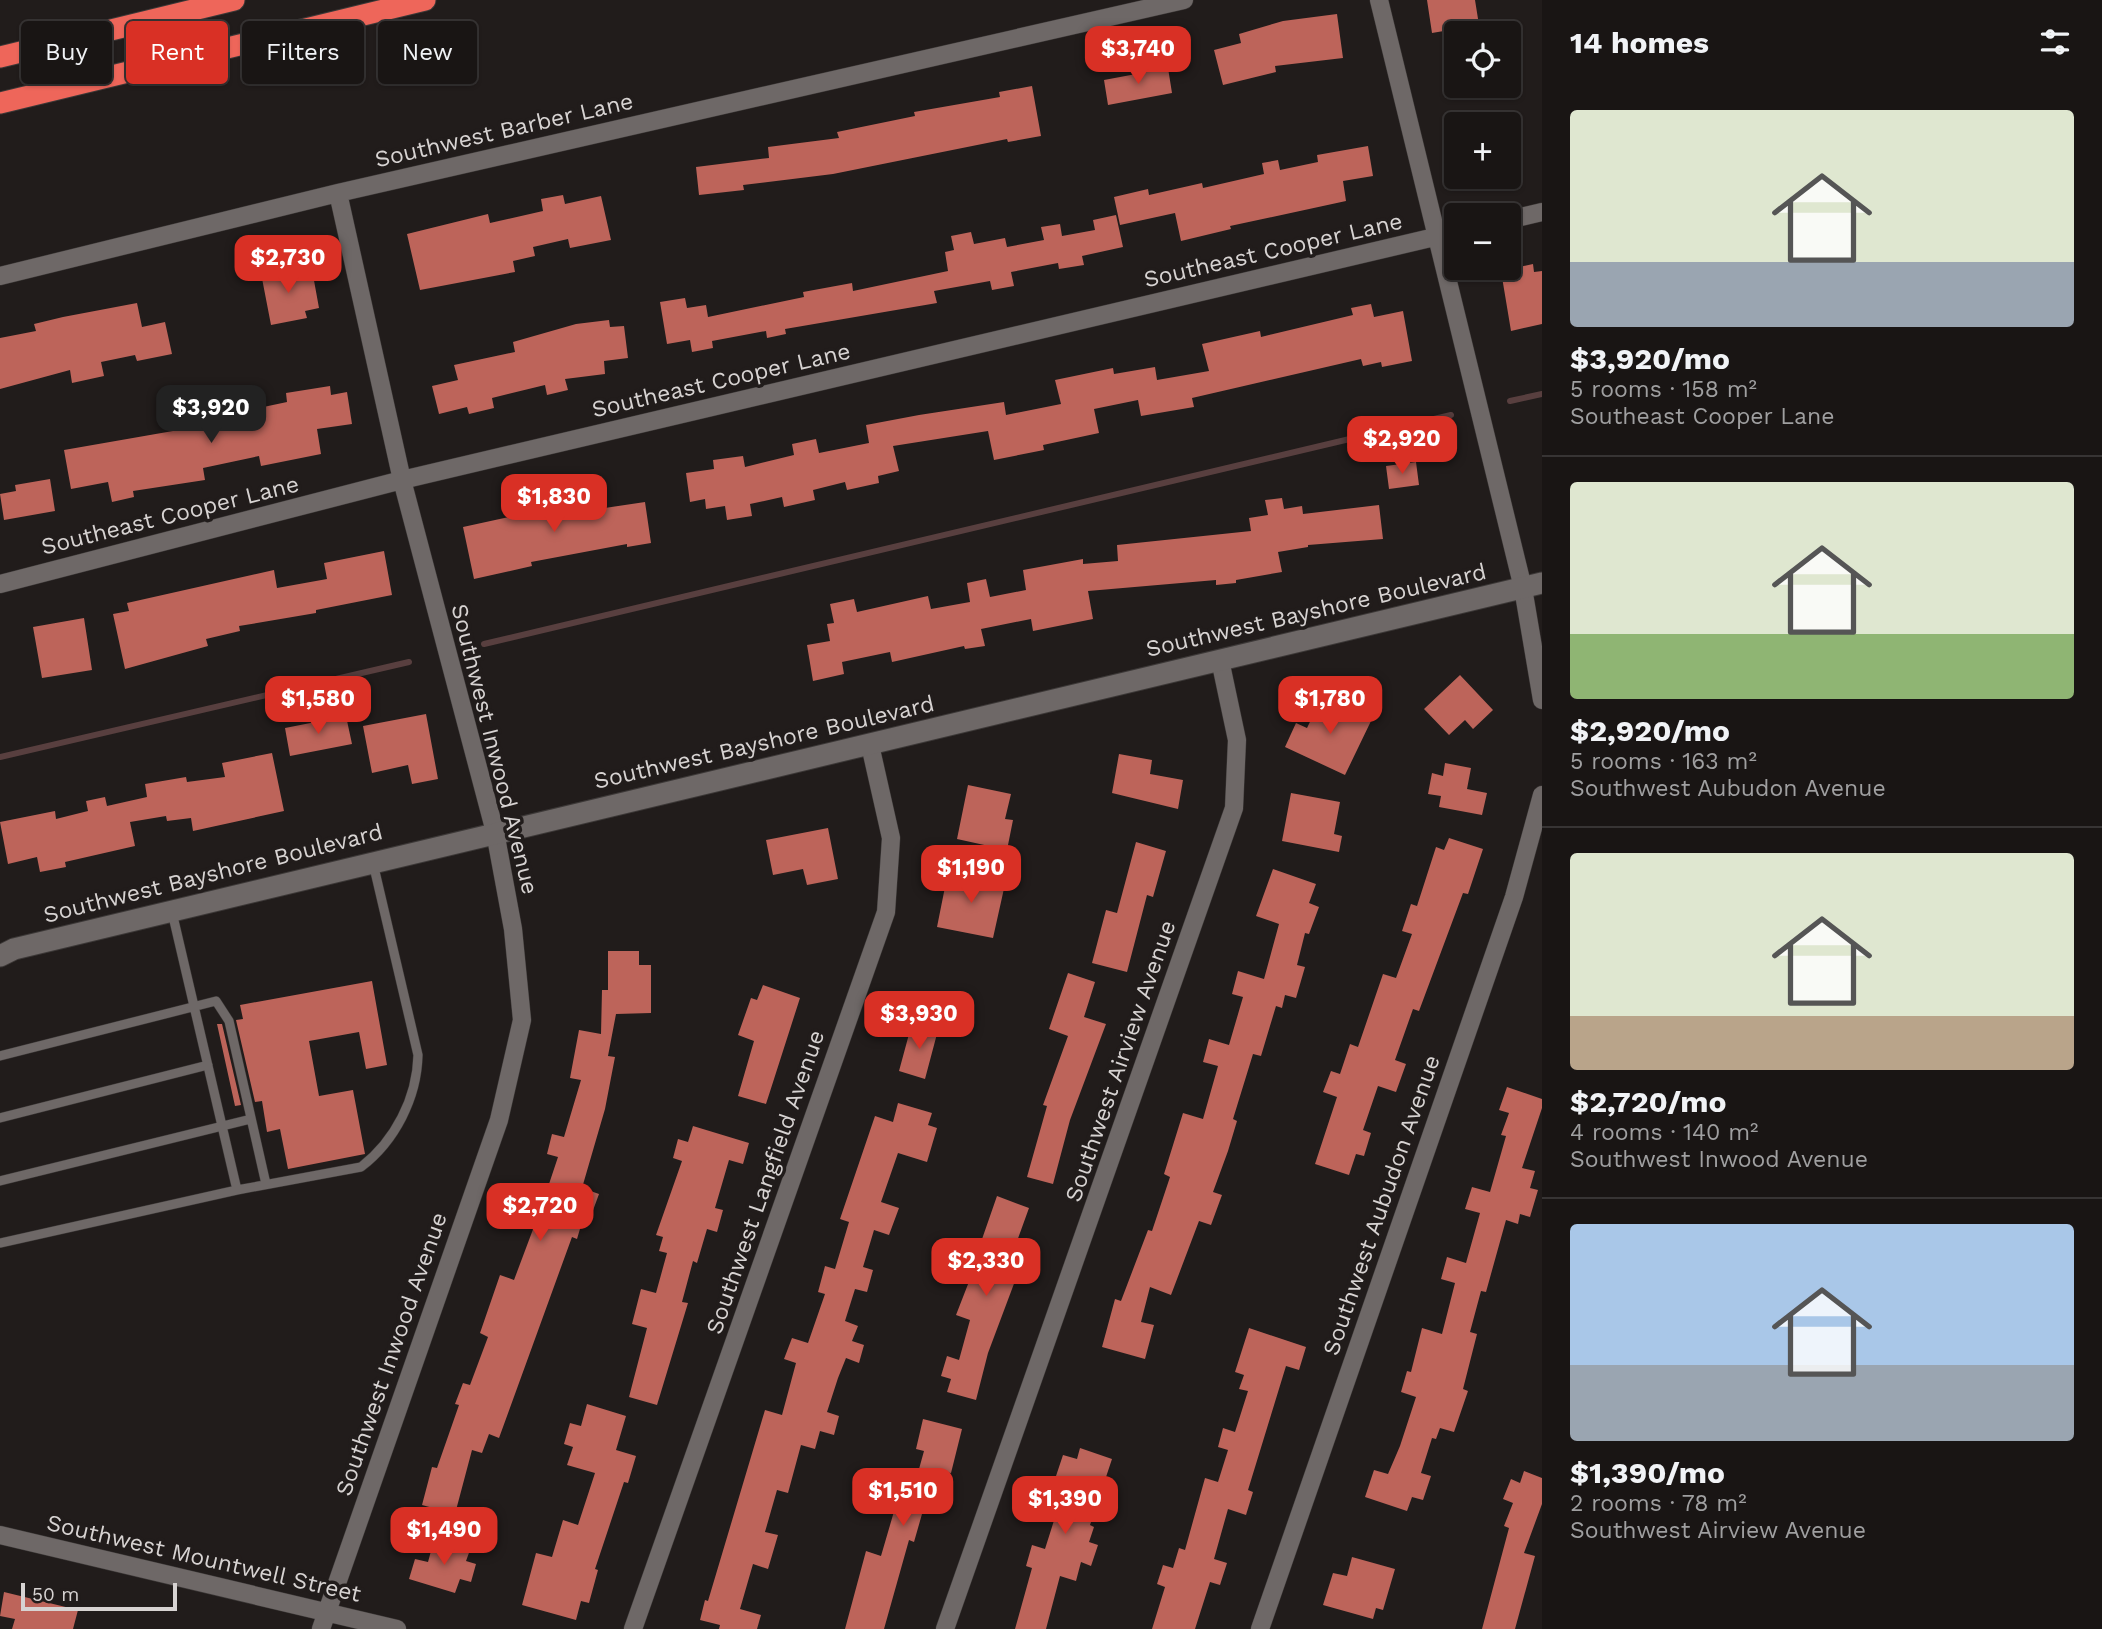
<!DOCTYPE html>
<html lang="en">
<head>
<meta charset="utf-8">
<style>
  :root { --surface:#191514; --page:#262222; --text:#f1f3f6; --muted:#9f9fa0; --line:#373434; --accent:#d93025 }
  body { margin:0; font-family:"Work Sans",sans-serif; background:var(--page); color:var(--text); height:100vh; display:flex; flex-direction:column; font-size:26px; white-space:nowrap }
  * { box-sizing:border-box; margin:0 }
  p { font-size:23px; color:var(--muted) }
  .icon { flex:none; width:38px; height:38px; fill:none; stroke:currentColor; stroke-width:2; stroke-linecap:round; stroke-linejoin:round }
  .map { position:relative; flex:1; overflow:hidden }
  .panel { display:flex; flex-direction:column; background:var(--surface); width:560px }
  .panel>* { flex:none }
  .top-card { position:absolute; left:21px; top:21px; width:665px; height:63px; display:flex; gap:14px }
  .buttons { position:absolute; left:1444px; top:21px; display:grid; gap:14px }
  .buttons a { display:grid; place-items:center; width:77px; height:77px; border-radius:7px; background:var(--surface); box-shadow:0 2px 5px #0004,0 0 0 2px var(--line); font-size:35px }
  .scale { position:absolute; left:21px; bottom:18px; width:156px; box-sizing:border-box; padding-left:7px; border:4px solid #d7d3d2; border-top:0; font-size:19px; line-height:24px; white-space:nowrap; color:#d7d3d2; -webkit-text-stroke:5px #211c1b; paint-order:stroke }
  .price { position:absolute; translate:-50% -60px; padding:0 16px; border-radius:14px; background:var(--accent); color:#fff; font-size:23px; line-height:46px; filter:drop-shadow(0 2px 4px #0008) }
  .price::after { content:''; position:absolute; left:50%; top:42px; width:21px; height:16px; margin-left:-10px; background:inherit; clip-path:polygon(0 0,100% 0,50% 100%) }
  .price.on { background:#222; color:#fff }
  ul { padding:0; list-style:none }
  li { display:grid; align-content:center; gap:14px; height:371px; padding:0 28px }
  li+li { border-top:2px solid var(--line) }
  li span { display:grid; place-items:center; height:217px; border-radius:7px; color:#555 }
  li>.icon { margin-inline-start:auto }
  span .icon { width:126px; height:126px; fill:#fffc; stroke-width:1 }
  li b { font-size:30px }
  h2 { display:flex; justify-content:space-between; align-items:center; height:84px; padding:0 28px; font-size:30px }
  .pill { padding:0 24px; border-radius:7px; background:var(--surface); box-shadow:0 2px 5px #0004,0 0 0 2px var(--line); font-size:24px; line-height:63px }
  .pill.on { background:var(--accent); color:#fff }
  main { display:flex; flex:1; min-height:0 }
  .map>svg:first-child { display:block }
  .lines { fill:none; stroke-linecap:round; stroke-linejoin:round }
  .stream { stroke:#583f3f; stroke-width:6 }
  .building { fill:#bd645a }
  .lane-casing { stroke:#3c3837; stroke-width:10 }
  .street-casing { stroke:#3c3837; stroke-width:19 }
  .secondary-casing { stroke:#3c3837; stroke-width:23 }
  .highway-casing { stroke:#3c3837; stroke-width:23 }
  .lane { stroke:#6e6867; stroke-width:9 }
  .street { stroke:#6e6867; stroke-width:18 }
  .secondary { stroke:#6e6867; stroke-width:21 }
  .highway { stroke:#ee665a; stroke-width:21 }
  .labels { text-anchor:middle; stroke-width:7; stroke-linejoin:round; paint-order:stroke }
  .street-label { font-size:23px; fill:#d7d3d2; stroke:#211c1b }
</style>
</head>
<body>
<main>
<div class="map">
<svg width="1542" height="1629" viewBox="0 0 1542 1629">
  <rect width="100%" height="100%" fill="#211c1b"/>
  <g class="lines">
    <path class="stream" d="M 1510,401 L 1542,394
      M 484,644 L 1451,415
      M 0,757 L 409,662"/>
  </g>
  <path class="building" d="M 1427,0 L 1475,0 L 1479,25 L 1432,33 Z
    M 1337,14 L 1343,58 L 1275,66 L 1276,72 L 1223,85 L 1214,50 L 1241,43 L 1239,34 L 1283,21 Z
    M 1168,68 L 1172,93 L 1108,105 L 1104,80 Z
    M 1032,86 L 1041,136 L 1008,142 L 1007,139 L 833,174 L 743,185 L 744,190 L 699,195 L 696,167 L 769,158 L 768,147 L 839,138 L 837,132 L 915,116 L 914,112 L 1000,97 L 999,92 Z
    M 1368,146 L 1373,176 L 1343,181 L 1346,201 L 1230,226 L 1231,229 L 1181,241 L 1175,213 L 1120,225 L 1114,197 L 1148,189 L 1149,195 L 1202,183 L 1203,188 L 1264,174 L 1262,163 L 1278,160 L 1280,170 L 1318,162 L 1317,155 Z
    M 563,195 L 565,204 L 601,196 L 611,240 L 570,248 L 568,239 L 533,247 L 535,256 L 513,261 L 515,272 L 420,290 L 407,234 L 488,214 L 490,223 L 543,211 L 541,199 Z
    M 1116,215 L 1123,247 L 1082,256 L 1084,265 L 1059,269 L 1058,263 L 1011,272 L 1014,286 L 992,290 L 990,281 L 934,291 L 937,303 L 785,329 L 786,334 L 767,338 L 766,331 L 712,341 L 713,348 L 692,352 L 690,340 L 667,344 L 660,302 L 685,298 L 687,308 L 706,305 L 708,317 L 804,297 L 803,292 L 852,283 L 853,291 L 948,271 L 945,252 L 954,250 L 951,236 L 971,232 L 974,244 L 1005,238 L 1007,247 L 1044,240 L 1041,227 L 1060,224 L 1062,236 L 1095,230 L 1093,220 Z
    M 281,264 L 284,280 L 313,275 L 319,308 L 305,311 L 307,318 L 271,325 L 260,268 Z
    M 1533,264 L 1534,272 L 1542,271 L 1542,324 L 1511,331 L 1501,271 Z
    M 137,303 L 142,327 L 165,322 L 172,354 L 137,361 L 135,355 L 101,362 L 104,376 L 72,383 L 70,370 L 0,389 L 0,338 L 36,331 L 34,324 L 63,317 Z
    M 1371,304 L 1374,317 L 1403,311 L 1412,361 L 1382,367 L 1381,362 L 1363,366 L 1361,359 L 1192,398 L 1194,407 L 1141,416 L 1138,400 L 1094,409 L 1099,433 L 1043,445 L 1044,450 L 994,460 L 988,431 L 893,446 L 899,471 L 878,476 L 879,483 L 847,490 L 845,482 L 813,490 L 815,500 L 784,507 L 782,497 L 750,504 L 752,516 L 727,520 L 725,506 L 706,509 L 705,499 L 690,502 L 686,473 L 714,469 L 713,460 L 743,456 L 745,467 L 794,455 L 792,444 L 816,439 L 819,453 L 869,443 L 866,425 L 919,415 L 1004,402 L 1006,415 L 1061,404 L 1055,380 L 1113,368 L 1114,374 L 1155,367 L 1157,380 L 1209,371 L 1202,344 L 1260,331 L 1261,337 L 1353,315 L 1351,308 Z
    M 609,320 L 610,327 L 624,326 L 628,358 L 604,361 L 605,374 L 565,379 L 568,390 L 547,395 L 545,385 L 492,398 L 494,408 L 469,414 L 467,407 L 439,414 L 432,386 L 458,380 L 454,365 L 515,352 L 513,342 L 576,324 Z
    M 330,386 L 331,395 L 347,392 L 352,424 L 317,429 L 321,454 L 261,466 L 259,456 L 203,468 L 205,480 L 133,491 L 134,497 L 112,502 L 108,482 L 71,489 L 64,450 L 213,424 L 212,418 L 287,402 L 286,393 Z
    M 1416,462 L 1419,485 L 1389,489 L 1386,466 Z
    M 50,479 L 55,511 L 4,520 L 0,494 L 16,491 L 15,485 Z
    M 596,494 L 598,509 L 645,502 L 651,543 L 627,547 L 627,544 L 531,562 L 532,566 L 474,579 L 463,527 L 537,511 L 536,505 Z
    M 1282,498 L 1284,509 L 1302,506 L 1303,514 L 1379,505 L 1383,539 L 1308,545 L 1308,547 L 1278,552 L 1282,572 L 1236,580 L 1236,583 L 1216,585 L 1216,580 L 1088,591 L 1093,619 L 1033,631 L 1031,619 L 981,629 L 985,646 L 965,649 L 964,646 L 892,662 L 890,652 L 842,662 L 844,674 L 813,681 L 807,645 L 830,641 L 827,624 L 834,623 L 830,604 L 854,599 L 857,612 L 928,596 L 931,609 L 970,602 L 967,583 L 986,579 L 990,597 L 1026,590 L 1023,570 L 1083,559 L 1083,564 L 1118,561 L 1117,545 L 1251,531 L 1249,518 L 1268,515 L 1265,500 Z
    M 384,551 L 392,595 L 316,610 L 316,613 L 239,626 L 240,631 L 206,639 L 208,646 L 125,669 L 113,614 L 129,611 L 127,603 L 274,570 L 277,588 L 327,579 L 324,563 Z
    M 84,618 L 92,670 L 42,678 L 33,627 Z
    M 1460,675 L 1493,710 L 1473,729 L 1465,720 L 1449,735 L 1424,709 Z
    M 1322,697 L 1371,721 L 1345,775 L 1285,747 L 1296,723 L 1307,728 Z
    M 426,714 L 438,779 L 412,784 L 408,765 L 372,773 L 363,726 Z
    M 346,716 L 352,744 L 290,756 L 285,728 Z
    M 272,753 L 284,811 L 193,831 L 191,818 L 167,821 L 166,816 L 130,822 L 135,846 L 65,862 L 66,867 L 40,872 L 37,857 L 8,864 L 0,822 L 55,811 L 56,819 L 88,811 L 86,801 L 105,797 L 107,806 L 147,797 L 145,784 L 186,777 L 187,782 L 225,777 L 222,763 Z
    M 1119,754 L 1152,760 L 1150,774 L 1183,780 L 1178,809 L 1112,793 Z
    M 1445,763 L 1471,768 L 1467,789 L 1487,793 L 1482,815 L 1439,807 L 1441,796 L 1428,794 L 1432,773 L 1443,776 Z
    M 968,785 L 1011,794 L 1005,819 L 1013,820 L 1007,850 L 957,839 Z
    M 1291,793 L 1340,802 L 1334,834 L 1342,836 L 1339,852 L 1282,841 Z
    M 828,828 L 838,879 L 807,885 L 803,869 L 773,875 L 766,840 Z
    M 1449,838 L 1483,849 L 1468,894 L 1463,893 L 1419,1011 L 1413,1009 L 1395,1060 L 1406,1064 L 1396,1092 L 1378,1086 L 1363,1130 L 1371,1133 L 1364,1156 L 1356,1154 L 1349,1175 L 1315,1164 L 1337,1097 L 1323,1092 L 1331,1071 L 1340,1074 L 1350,1044 L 1358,1047 L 1383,974 L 1396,978 L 1412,934 L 1402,931 L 1411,904 L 1417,906 L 1436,847 L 1444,850 Z
    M 1136,842 L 1166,851 L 1153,897 L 1147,895 L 1127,972 L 1092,963 L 1106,910 L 1117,913 Z
    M 1273,869 L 1316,884 L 1309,903 L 1319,907 L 1309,934 L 1305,933 L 1297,965 L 1305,967 L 1296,998 L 1285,995 L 1282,1008 L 1276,1006 L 1261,1056 L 1253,1054 L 1233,1119 L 1237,1121 L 1228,1151 L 1213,1192 L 1222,1195 L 1211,1225 L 1199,1221 L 1171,1295 L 1150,1287 L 1141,1322 L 1154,1325 L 1145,1359 L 1102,1347 L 1115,1299 L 1121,1301 L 1148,1230 L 1152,1231 L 1170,1177 L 1164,1174 L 1183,1113 L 1203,1119 L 1218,1066 L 1203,1062 L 1209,1039 L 1229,1045 L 1243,997 L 1232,994 L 1238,971 L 1264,979 L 1279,924 L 1256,916 Z
    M 948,872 L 1005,884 L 993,938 L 937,927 Z
    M 608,951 L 639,951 L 639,965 L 651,965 L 651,1013 L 616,1014 L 608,1056 L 615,1057 L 605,1109 L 582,1188 L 599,1194 L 588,1224 L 582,1222 L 577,1239 L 572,1237 L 499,1438 L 489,1434 L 482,1453 L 472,1450 L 455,1514 L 422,1505 L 432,1467 L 437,1468 L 459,1405 L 455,1404 L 463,1383 L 470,1385 L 488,1337 L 480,1333 L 500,1275 L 514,1280 L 535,1224 L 522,1220 L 528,1200 L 542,1205 L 558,1157 L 547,1154 L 552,1134 L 564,1137 L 581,1080 L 570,1078 L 579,1030 L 601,1034 L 602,990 L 608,990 Z
    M 1068,973 L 1095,982 L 1084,1017 L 1106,1024 L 1070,1120 L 1053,1184 L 1027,1177 L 1047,1106 L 1043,1105 L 1068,1036 L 1049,1029 Z
    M 372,981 L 387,1065 L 366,1069 L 359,1032 L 309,1041 L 319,1096 L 353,1090 L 365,1154 L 288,1169 L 280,1129 L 267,1132 L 262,1101 L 255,1102 L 236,1020 L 243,1019 L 240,1005 Z
    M 763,985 L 800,998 L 766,1104 L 738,1096 L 754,1041 L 738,1035 L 751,998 L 757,1000 Z
    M 912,1023 L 938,1030 L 925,1079 L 899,1071 Z
    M 217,1024 L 222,1024 L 241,1105 L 235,1106 Z
    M 1507,1087 L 1542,1099 L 1542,1108 L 1522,1168 L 1535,1171 L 1530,1188 L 1538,1190 L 1530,1217 L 1520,1214 L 1518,1224 L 1506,1220 L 1486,1292 L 1481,1291 L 1470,1332 L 1477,1334 L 1463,1389 L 1468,1391 L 1454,1432 L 1440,1428 L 1436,1439 L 1432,1438 L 1421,1473 L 1431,1476 L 1423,1500 L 1412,1497 L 1407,1511 L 1365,1497 L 1374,1470 L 1388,1474 L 1400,1446 L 1416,1397 L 1401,1392 L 1407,1371 L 1411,1372 L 1422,1328 L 1442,1334 L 1455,1283 L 1441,1279 L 1447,1257 L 1466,1263 L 1480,1213 L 1465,1209 L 1472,1187 L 1490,1192 L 1506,1136 L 1501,1135 L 1509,1113 L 1499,1110 Z
    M 898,1103 L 932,1113 L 928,1125 L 937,1128 L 927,1162 L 898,1153 L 881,1202 L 899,1208 L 889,1235 L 874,1230 L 863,1267 L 873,1270 L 867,1292 L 855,1289 L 845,1321 L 858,1326 L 852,1341 L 864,1345 L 859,1363 L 846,1358 L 838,1378 L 827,1412 L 839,1416 L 834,1435 L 820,1431 L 815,1449 L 801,1445 L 788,1493 L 777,1490 L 765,1532 L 778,1535 L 768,1569 L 753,1564 L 740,1609 L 761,1615 L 757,1629 L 719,1629 L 720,1625 L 700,1620 L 705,1600 L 708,1601 L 765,1410 L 782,1415 L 796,1363 L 784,1359 L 792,1338 L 808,1343 L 825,1294 L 818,1292 L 825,1266 L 835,1269 L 849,1222 L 840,1219 L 875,1116 L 893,1122 Z
    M 693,1126 L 749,1143 L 743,1164 L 729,1160 L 715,1208 L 723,1210 L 717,1232 L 707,1229 L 697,1263 L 693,1261 L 682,1302 L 688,1303 L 657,1405 L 629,1397 L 647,1328 L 632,1324 L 641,1289 L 656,1293 L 667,1253 L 659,1251 L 663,1237 L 656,1235 L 682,1161 L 673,1158 L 678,1139 L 688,1142 Z
    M 997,1196 L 1029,1208 L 1004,1277 L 1015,1281 L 988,1353 L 976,1400 L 947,1392 L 951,1379 L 941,1376 L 947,1356 L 959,1360 L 970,1320 L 956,1315 L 984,1243 L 981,1242 Z
    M 1249,1328 L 1306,1347 L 1299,1370 L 1286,1366 L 1248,1490 L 1253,1492 L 1246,1515 L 1228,1509 L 1214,1559 L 1227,1563 L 1220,1585 L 1210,1582 L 1195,1629 L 1152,1629 L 1165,1587 L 1157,1584 L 1163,1565 L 1173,1568 L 1179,1548 L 1185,1550 L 1205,1478 L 1218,1482 L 1228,1450 L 1218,1447 L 1223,1428 L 1235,1432 L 1248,1391 L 1239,1389 L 1244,1375 L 1235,1372 Z
    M 587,1404 L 626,1416 L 616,1450 L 636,1456 L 628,1483 L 624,1482 L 595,1569 L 598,1570 L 589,1603 L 581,1601 L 576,1620 L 522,1605 L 536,1553 L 552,1557 L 563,1520 L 578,1525 L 595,1473 L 567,1465 L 573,1447 L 564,1444 L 570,1423 L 581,1426 Z
    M 923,1419 L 962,1429 L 951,1473 L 945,1472 L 935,1510 L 924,1507 L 914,1542 L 909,1540 L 884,1629 L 845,1629 L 866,1551 L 881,1556 L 902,1484 L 914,1487 L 924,1451 L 916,1449 Z
    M 1080,1448 L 1112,1459 L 1090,1525 L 1094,1527 L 1089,1542 L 1098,1545 L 1091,1566 L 1081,1562 L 1076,1581 L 1060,1576 L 1046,1629 L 1015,1629 L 1032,1568 L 1026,1566 L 1032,1545 L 1045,1549 L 1063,1492 L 1052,1488 L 1063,1455 L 1077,1459 Z
    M 1524,1471 L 1542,1478 L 1542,1504 L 1524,1553 L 1535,1556 L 1515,1629 L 1482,1629 L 1509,1528 L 1504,1526 L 1513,1503 L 1503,1499 L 1511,1479 L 1520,1483 Z
    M 434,1540 L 470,1550 L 466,1561 L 476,1564 L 471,1582 L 460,1579 L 455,1593 L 409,1579 L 415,1559 L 428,1562 Z
    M 1352,1557 L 1395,1569 L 1383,1610 L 1376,1608 L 1373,1619 L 1323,1605 L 1333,1573 L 1347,1576 Z
    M 4,1592 L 78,1610 L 73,1629 L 12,1629 L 15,1619 L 0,1616 Z"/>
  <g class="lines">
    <defs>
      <path id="lane" d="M 0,1056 L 216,1001 L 229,1021 L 266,1184
        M 0,1118 L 208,1065
        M 0,1181 L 251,1119
        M 237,1190 L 361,1167 C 395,1141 417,1098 418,1055 L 373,863
        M 0,1243 L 237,1190 L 172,912"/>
      <path id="street" d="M 1379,0 L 1523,588 L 1542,700
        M 1508,220 L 1542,212
        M 0,276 L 338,193 L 1184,0
        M 0,584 L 402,480 L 1456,232
        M 0,1535 L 397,1629
        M 321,1629 L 499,1120 L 522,1020 L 513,929 L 495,832 L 402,480 L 338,193
        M 633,1629 L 886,912 L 891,838 L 870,745
        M 945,1629 L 1234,808 L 1237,740 L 1220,660
        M 1260,1629 L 1514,897 L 1542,795"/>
      <path id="secondary" d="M 0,956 L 14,949 L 1542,583"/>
      <path id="highway" d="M 0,57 L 234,0
        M 0,103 L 425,0"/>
    </defs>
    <use href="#lane" class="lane-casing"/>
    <use href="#street" class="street-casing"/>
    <use href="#secondary" class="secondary-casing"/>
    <use href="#highway" class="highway-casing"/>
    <use href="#lane" class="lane"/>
    <use href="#street" class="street"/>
    <use href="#secondary" class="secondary"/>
    <use href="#highway" class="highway"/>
  </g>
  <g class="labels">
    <g class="street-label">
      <text transform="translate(504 130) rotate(-13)" y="8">Southwest Barber Lane</text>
      <text transform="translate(1273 250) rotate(-13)" y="8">Southeast Cooper Lane</text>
      <text transform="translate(721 380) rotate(-13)" y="8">Southeast Cooper Lane</text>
      <text transform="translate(170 515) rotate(-14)" y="8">Southeast Cooper Lane</text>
      <text transform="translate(1316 610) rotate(-13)" y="8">Southwest Bayshore Boulevard</text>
      <text transform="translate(764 742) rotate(-13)" y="8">Southwest Bayshore Boulevard</text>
      <text transform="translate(495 749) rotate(76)" y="8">Southwest Inwood Avenue</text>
      <text transform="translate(213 873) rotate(-14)" y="8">Southwest Bayshore Boulevard</text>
      <text transform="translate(1120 1061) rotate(-71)" y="8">Southwest Airview Avenue</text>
      <text transform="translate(765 1182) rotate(-71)" y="8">Southwest Langfield Avenue</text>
      <text transform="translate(1381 1205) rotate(-71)" y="8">Southwest Aubudon Avenue</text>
      <text transform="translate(391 1354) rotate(-71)" y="8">Southwest Inwood Avenue</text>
      <text transform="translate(204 1558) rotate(13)" y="8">Southwest Mountwell Street</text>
    </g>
  </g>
</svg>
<div class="buttons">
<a><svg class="icon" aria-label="locate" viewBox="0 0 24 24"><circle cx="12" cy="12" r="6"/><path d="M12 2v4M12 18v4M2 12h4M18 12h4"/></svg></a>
<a>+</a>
<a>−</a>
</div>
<div class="scale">50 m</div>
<b class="price" style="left:1138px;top:86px">$3,740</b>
<b class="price" style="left:288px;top:295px">$2,730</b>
<b class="price on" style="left:211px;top:445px">$3,920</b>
<b class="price" style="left:1402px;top:476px">$2,920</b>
<b class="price" style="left:554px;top:534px">$1,830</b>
<b class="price" style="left:318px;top:736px">$1,580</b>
<b class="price" style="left:1330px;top:736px">$1,780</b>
<b class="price" style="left:971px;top:905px">$1,190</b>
<b class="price" style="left:919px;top:1051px">$3,930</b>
<b class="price" style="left:540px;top:1243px">$2,720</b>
<b class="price" style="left:986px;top:1298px">$2,330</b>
<b class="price" style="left:903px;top:1528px">$1,510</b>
<b class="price" style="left:1065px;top:1536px">$1,390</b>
<b class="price" style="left:444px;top:1567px">$1,490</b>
<div class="top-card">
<a class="pill">Buy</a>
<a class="pill on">Rent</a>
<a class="pill">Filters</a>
<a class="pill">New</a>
</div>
</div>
<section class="panel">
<h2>14 homes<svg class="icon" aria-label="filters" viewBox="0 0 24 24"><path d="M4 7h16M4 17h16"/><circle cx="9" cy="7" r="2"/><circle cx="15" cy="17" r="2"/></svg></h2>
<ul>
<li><span style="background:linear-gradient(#dfe7d0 70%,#9aa5b1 0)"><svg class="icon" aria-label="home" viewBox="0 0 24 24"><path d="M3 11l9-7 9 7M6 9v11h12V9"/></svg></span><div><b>$3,920/mo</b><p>5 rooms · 158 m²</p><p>Southeast Cooper Lane</p></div></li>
<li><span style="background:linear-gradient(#dfe7d0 70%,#8fb573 0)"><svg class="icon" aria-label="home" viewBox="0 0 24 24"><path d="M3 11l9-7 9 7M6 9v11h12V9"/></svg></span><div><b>$2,920/mo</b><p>5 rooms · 163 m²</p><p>Southwest Aubudon Avenue</p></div></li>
<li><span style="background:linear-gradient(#dfe7d0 75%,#b9a48a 0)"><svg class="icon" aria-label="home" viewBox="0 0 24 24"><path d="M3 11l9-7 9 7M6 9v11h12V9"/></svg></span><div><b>$2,720/mo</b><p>4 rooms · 140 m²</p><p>Southwest Inwood Avenue</p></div></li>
<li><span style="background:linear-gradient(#a9c7e8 65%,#9aa5b1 0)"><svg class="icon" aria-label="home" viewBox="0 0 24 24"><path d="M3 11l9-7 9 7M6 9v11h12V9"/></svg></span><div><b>$1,390/mo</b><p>2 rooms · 78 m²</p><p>Southwest Airview Avenue</p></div></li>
</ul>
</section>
</main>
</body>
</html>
